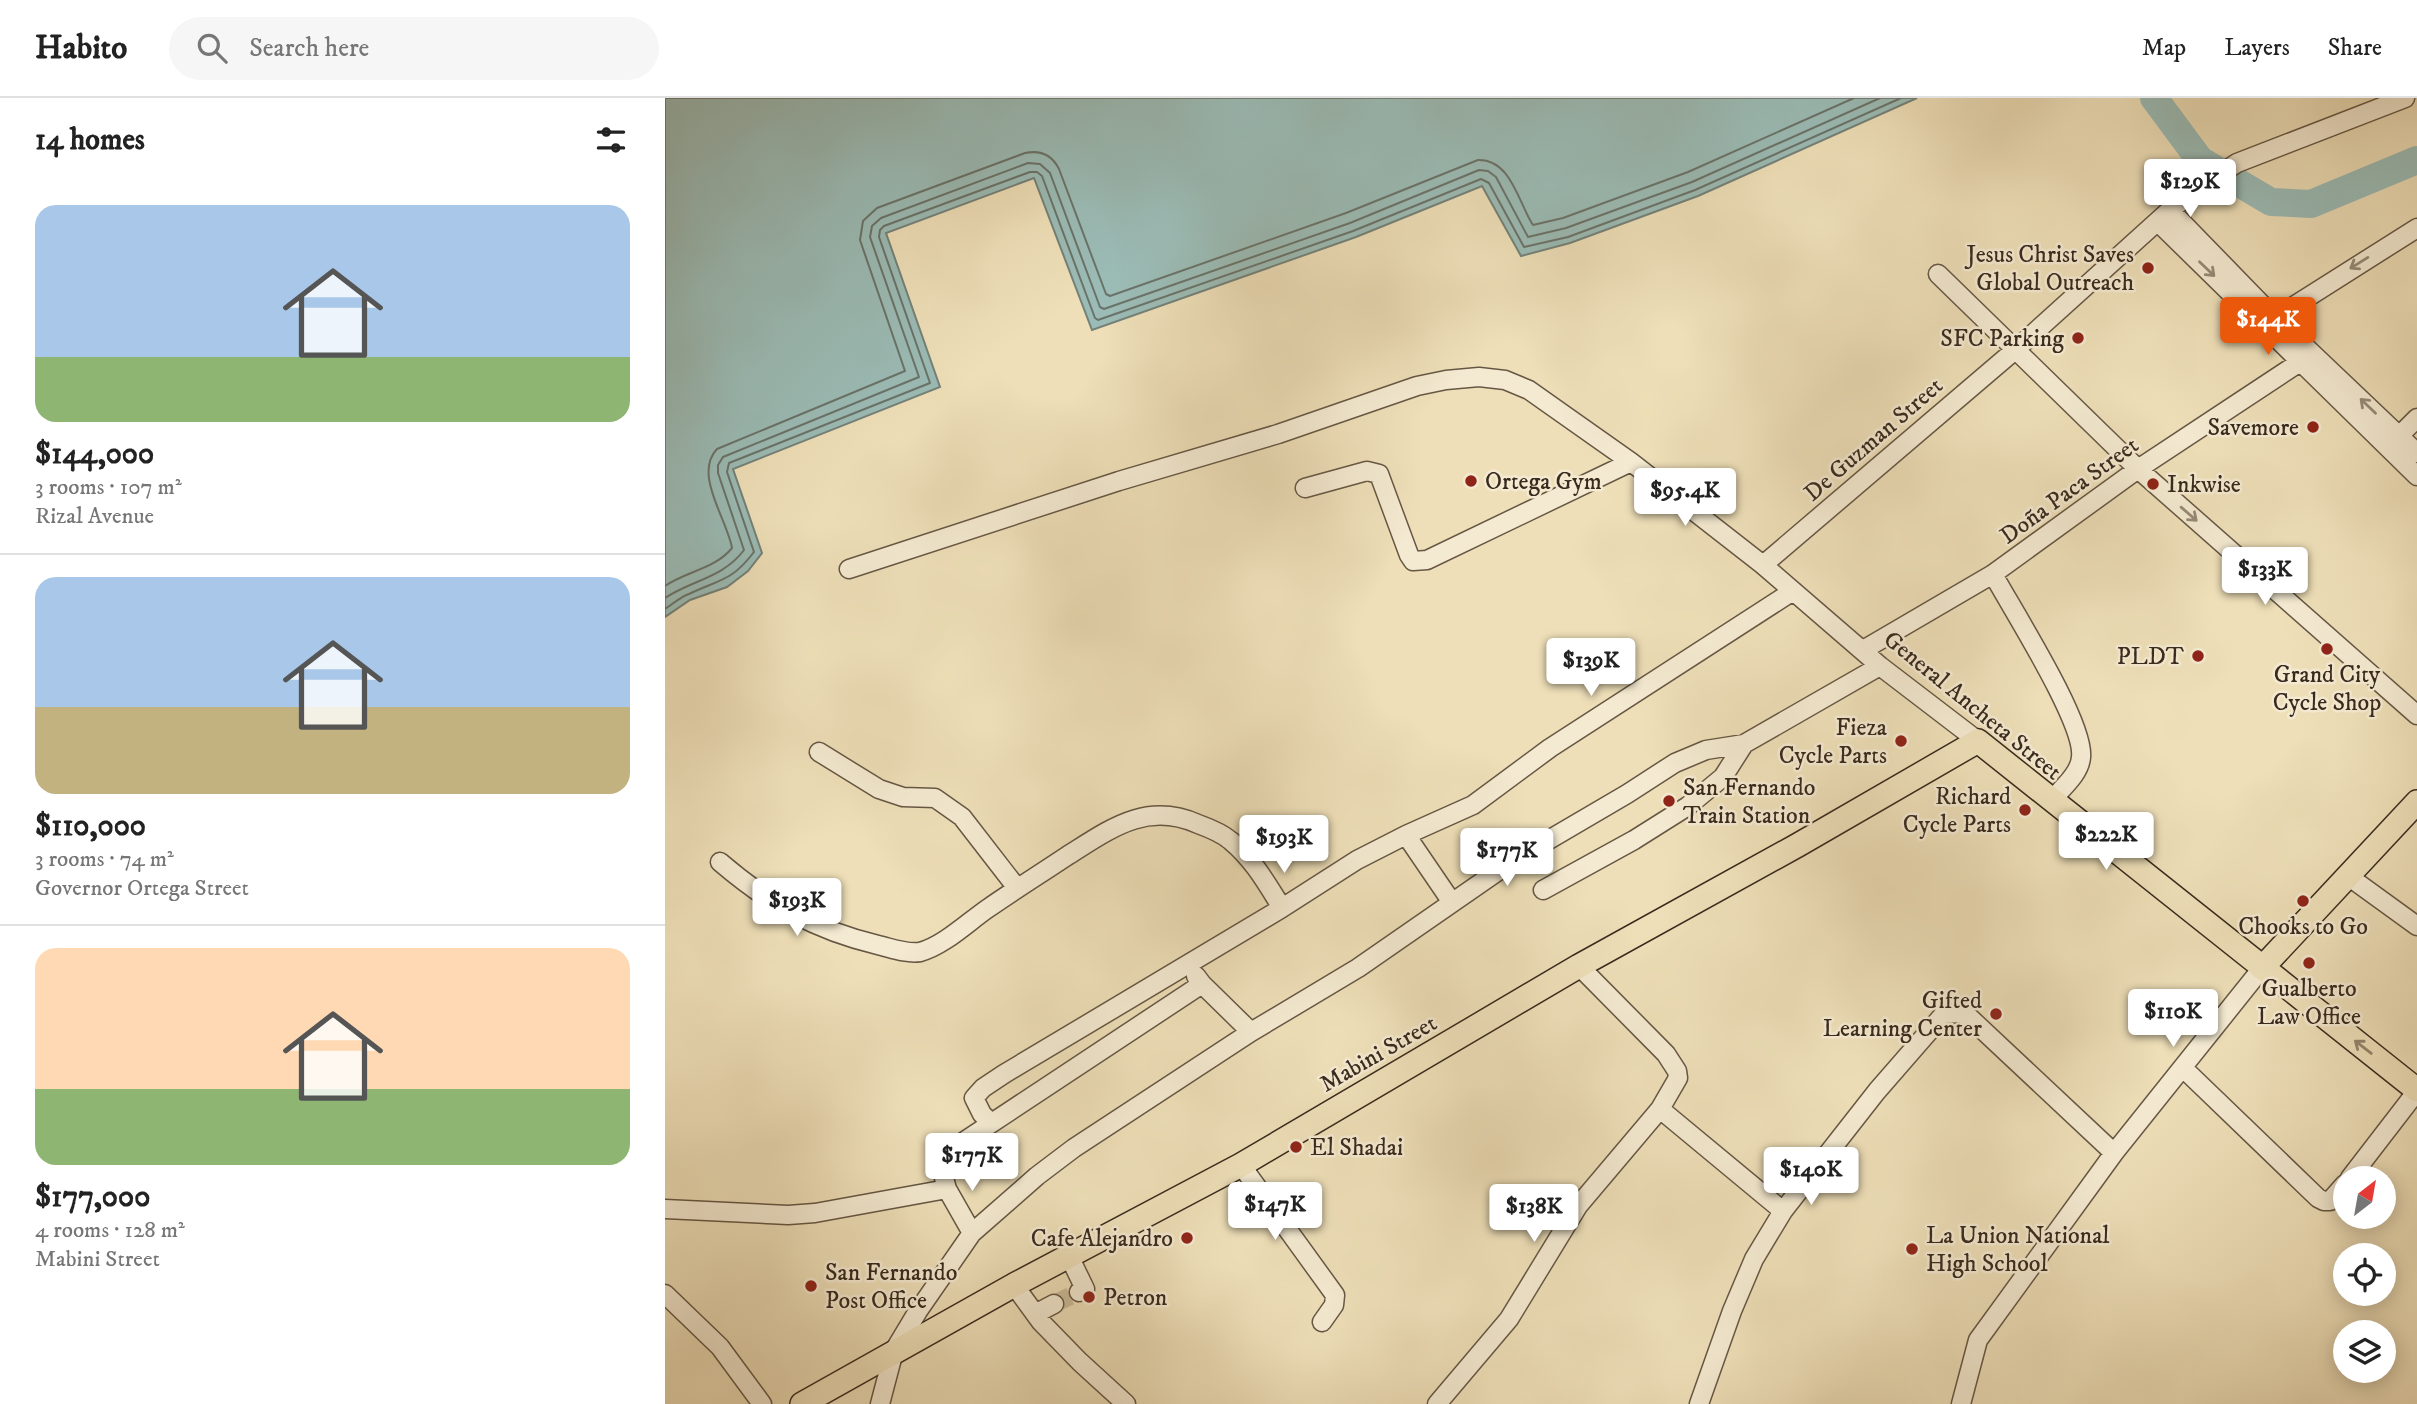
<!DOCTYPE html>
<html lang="en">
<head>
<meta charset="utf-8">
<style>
  :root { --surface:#fff; --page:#f6f6f6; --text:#222; --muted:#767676; --line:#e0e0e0; --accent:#ea580c }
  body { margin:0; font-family:"IM FELL DW Pica",serif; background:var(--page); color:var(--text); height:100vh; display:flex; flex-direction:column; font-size:26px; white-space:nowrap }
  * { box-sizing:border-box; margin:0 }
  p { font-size:23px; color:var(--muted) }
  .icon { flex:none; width:38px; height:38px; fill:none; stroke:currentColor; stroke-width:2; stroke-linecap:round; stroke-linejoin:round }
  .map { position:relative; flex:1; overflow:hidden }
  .side { display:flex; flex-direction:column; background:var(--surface); width:665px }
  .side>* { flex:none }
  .needle { width:46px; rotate:31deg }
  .fabs { position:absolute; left:1668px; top:1068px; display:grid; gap:14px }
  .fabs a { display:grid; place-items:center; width:63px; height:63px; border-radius:50%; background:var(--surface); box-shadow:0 4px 18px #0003; font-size:35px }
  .price { position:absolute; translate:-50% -60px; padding:0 16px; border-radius:7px; background:#fff; color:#222; font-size:23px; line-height:46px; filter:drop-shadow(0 2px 4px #0008) }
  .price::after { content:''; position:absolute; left:50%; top:42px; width:21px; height:16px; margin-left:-10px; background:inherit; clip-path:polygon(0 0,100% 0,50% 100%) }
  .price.active { background:var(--accent); color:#fff }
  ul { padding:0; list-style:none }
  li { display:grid; align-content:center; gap:14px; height:371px; padding:0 35px }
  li+li { border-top:2px solid var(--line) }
  li span { display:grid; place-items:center; height:217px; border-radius:21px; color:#555 }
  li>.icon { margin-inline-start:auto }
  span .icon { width:126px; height:126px; fill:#fffc; stroke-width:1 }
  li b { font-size:30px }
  h2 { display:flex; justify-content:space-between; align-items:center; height:84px; padding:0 35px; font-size:30px }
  header { display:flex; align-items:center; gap:42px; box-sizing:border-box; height:98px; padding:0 35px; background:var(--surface); border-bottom:2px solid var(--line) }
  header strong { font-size:33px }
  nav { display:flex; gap:38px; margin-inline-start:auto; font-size:24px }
  .search { width:490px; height:63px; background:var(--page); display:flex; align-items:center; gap:18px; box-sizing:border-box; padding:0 24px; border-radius:38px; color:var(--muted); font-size:26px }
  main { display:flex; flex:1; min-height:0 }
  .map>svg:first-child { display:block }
  .water { fill:#9bbcb6; stroke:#748279; stroke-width:2 }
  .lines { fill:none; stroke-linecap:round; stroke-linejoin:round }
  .shore { stroke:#6a736a; stroke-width:2 }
  .river { stroke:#9bbcb6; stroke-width:28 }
  .minor-tunnel { stroke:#cabb99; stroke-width:18; stroke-dasharray:18 9; stroke-linecap:butt }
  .minor-casing { stroke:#665744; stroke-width:21 }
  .major-casing { stroke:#392a1e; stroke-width:26 }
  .minor { stroke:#f4ead1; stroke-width:18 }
  .major { stroke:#eedfb8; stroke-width:23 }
  .oneway { stroke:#968a78 }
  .oneway2 { stroke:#94846b }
  .poi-dot { fill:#8f2418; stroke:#f4ead1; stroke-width:2.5 }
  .labels { text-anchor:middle; stroke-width:5; stroke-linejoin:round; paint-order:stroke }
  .poi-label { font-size:24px; fill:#392a1e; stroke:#f4ead1; text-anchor:end }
  .street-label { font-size:24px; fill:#392a1e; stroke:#f4ead1 }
</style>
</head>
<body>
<header>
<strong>Habito</strong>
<div class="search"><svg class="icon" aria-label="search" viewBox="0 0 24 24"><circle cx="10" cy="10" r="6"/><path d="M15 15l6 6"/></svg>Search here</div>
<nav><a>Map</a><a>Layers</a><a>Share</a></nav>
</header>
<main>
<section class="side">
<h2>14 homes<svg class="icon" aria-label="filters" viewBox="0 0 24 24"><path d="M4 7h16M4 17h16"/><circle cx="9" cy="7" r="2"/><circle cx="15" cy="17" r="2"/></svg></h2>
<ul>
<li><span style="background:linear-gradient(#a9c7e8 70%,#8fb573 0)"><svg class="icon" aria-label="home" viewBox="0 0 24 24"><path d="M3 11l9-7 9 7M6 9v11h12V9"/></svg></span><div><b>$144,000</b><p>3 rooms · 107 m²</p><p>Rizal Avenue</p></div></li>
<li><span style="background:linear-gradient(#a9c7e8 60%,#c2b280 0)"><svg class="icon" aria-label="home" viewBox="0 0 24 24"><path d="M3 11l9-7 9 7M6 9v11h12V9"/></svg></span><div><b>$110,000</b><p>3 rooms · 74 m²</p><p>Governor Ortega Street</p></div></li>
<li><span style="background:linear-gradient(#ffd9b3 65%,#8fb573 0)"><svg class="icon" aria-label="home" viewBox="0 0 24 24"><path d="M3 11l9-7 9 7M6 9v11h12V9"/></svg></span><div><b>$177,000</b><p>4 rooms · 128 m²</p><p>Mabini Street</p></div></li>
</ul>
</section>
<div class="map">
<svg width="1752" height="1306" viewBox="0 0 1752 1306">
  <rect width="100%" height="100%" fill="#eedfb8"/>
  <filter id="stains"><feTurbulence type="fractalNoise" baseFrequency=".00286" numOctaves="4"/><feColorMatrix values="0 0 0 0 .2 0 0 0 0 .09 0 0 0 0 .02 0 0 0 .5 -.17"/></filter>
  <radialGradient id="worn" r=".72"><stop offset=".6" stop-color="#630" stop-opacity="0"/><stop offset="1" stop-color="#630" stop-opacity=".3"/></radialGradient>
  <path class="water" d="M 0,0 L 1252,0 L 1033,98 L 905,145 L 856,158 L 817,88 L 691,139 L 427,232 L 369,80 L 221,135 L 275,289 L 68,371 L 97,455 L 83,473 L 62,489 L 25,502 L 0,519 Z"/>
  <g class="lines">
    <path class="shore" d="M 0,488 C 22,473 50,471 67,450 C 62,421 28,376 52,351 L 240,273 L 195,142 L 198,123 L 212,110 L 360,55 C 375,52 387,57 394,71 L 441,196 L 445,198 L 681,115 L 813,62 C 846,61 853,104 868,127 L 898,120 L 1023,74 L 1189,0
      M 0,500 C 27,482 58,480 79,452 L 53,375 L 53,367 L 58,359 L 254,279 L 205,139 L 207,128 L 216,120 L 363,65 L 375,66 L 385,75 L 435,209 L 439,211 L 685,125 L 814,72 L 823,73 L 831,79 L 863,139 L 901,130 L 1027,84 L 1215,0
      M 0,511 C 8,506 15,499 24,496 C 55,481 66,484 89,454 L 62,374 L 64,365 L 265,285 L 214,139 L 215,132 L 219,128 L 365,74 L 372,74 L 377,78 L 430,220 L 433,222 L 688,133 L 816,81 L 824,85 L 859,149 L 903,139 L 1030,92 L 1236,0"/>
    <path class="river" d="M 1489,0 L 1535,62 L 1606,104 L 1646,106 L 1752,62"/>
    <path class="minor-tunnel" d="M 389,1206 L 414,1194"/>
    <defs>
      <path id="minor" d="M 1505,112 L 1610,220 L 1752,355
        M 1493,124 L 1752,378
        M 1273,176 L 1473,371 L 1752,617
        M 1610,220 L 1752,130
        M 1734,338 L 1752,320
        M 640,390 L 702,373 L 714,376 L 744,457 L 748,463 L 762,462 L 966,364
        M 1098,467 L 1350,252 L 1505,112 L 1534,90 L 1572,65 L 1740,0
        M 184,471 L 454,383 L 613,336 L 752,288 L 781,282 L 814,279 L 840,282 L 864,292 L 966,364 L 1098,467 L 1215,568 L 1313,643
        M 1328,476 C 1347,511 1420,625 1416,659 C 1415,676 1396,691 1386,703
        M 1198,552 L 1328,476 L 1473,371 L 1635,264
        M 154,654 L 214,691 L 238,699 L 270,700 L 297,719 L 352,790
        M 741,737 L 786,803
        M 55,764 C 104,806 150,832 213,847 C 226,850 241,856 255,854 C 278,848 302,825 322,811 C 348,793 375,776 402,758 C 445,731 481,703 533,726 C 544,730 557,735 566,743 C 588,761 602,786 617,810
        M 1683,778 L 1752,828
        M 878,792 L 969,742 L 1023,708 L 1058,679 L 1079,646
        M 531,878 L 537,886 L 586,934
        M 1518,970 L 1653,1100 L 1659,1103 L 1665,1103 L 1680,1086
        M 995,1011 L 1118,1113
        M 326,1025 L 317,1016 L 309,1000 L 318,990 L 339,976 L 617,810 L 692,762 L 741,737 L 808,707 L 885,650 L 1128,493
        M 576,1067 L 670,1197 L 669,1207 L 657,1224
        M 1685,1080 L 1752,993
        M 0,1111 L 123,1117 L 150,1115 L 282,1091
        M 307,1135 L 282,1091 L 275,1065 L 280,1056 L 537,886
        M 404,1158 L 420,1191 L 414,1194
        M 349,1187 L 376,1224 L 415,1264 L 461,1306
        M 0,1196 L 55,1249 L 97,1306
        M 370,1216 L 389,1206
        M 215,1306 L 229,1253 L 253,1213 L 307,1135 L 372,1078 L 409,1050 L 586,934 L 693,870 L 846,764 L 962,696 L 1010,665 L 1041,652 L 1079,646 L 1215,568
        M 772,1306 L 844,1221 L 913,1108 L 995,1011 L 1013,980 L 1012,973 L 1001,956 L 914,868
        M 1034,1306 L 1067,1213 L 1089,1161 L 1118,1113 L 1212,993 L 1279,916 L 1296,915 L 1305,920 L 1449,1055
        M 1296,1306 L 1313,1242 L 1449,1055 L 1597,870"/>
      <path id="major" d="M 1597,870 L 1752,704
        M 137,1306 L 349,1187 L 576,1067 L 914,868 L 1133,747 L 1313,643 L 1752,992"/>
    </defs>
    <use href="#minor" class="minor-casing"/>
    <use href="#major" class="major-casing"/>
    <use href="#minor" class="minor"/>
    <use href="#major" class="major"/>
  </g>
  <defs><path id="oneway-shaft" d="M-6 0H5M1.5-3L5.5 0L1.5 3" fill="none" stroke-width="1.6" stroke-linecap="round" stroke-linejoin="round" transform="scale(1.75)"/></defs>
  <g class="oneway">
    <use href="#oneway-shaft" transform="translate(1694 165) rotate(148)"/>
    <use href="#oneway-shaft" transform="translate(1542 171) rotate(44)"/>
    <use href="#oneway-shaft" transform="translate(1703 308) rotate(-136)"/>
    <use href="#oneway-shaft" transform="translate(1524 416) rotate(41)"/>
  </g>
  <use class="oneway2" href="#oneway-shaft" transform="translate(1698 949) rotate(-142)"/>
  <g class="poi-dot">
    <circle cx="1483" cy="170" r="7"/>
    <circle cx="1413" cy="240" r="7"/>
    <circle cx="1648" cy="329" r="7"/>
    <circle cx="806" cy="383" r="7"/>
    <circle cx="1488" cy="386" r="7"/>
    <circle cx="1662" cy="551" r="7"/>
    <circle cx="1533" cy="558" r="7"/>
    <circle cx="1236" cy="643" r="7"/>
    <circle cx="1004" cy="703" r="7"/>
    <circle cx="1360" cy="712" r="7"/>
    <circle cx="1638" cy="803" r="7"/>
    <circle cx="1644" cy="865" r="7"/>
    <circle cx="1331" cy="916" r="7"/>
    <circle cx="631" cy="1049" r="7"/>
    <circle cx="522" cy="1140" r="7"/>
    <circle cx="1247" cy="1151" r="7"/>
    <circle cx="146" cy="1188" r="7"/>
    <circle cx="424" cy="1199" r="7"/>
  </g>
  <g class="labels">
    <g class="poi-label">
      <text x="1469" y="164">Jesus Christ Saves<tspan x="1469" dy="28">Global Outreach</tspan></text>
      <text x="1399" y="248">SFC Parking</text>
      <text x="1634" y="337">Savemore</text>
      <text x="820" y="391" text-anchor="start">Ortega Gym</text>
      <text x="1502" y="394" text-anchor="start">Inkwise</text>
      <text x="1519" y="566">PLDT</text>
      <text x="1662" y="584" text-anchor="middle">Grand City<tspan x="1662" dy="28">Cycle Shop</tspan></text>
      <text x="1222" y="637">Fieza<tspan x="1222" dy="28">Cycle Parts</tspan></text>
      <text x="1018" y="697" text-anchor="start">San Fernando<tspan x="1018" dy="28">Train Station</tspan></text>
      <text x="1346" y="706">Richard<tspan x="1346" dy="28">Cycle Parts</tspan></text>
      <text x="1638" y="836" text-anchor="middle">Chooks to Go</text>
      <text x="1644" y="898" text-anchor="middle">Gualberto<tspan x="1644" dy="28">Law Office</tspan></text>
      <text x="1317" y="910">Gifted<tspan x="1317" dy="28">Learning Center</tspan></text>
      <text x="645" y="1057" text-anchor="start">El Shadai</text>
      <text x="1261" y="1145" text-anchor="start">La Union National<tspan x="1261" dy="28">High School</tspan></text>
      <text x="508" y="1148">Cafe Alejandro</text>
      <text x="160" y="1182" text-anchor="start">San Fernando<tspan x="160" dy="28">Post Office</tspan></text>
      <text x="438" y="1207" text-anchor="start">Petron</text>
    </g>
    <g class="street-label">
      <text transform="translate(1208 341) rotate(-41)" y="8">De Guzman Street</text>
      <text transform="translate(1404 392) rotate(-36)" y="8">Doña Paca Street</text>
      <text transform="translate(1308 607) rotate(39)" y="8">General Ancheta Street</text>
      <text transform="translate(713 955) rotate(-30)" y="8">Mabini Street</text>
    </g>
  </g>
  <rect width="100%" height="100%" filter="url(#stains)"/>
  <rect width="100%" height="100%" fill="url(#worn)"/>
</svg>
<div class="fabs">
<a><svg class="needle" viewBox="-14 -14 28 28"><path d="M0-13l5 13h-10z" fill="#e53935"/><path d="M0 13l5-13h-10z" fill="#767676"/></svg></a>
<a><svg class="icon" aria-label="locate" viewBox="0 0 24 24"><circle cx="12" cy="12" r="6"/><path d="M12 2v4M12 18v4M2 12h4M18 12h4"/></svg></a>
<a><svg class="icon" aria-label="layers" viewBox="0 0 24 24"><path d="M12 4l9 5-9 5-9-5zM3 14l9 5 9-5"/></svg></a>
</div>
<b class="price" style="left:1525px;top:121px">$129K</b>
<b class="price active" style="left:1603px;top:259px">$144K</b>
<b class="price" style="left:1020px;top:430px">$95.4K</b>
<b class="price" style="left:1600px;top:509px">$133K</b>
<b class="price" style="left:926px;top:600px">$139K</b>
<b class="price" style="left:1441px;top:774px">$222K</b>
<b class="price" style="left:619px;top:777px">$193K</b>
<b class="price" style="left:842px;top:790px">$177K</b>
<b class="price" style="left:132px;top:840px">$193K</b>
<b class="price" style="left:1508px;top:951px">$110K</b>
<b class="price" style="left:307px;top:1095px">$177K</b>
<b class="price" style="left:1146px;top:1109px">$140K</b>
<b class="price" style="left:610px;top:1144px">$147K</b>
<b class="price" style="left:869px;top:1146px">$138K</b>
</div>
</main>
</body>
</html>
